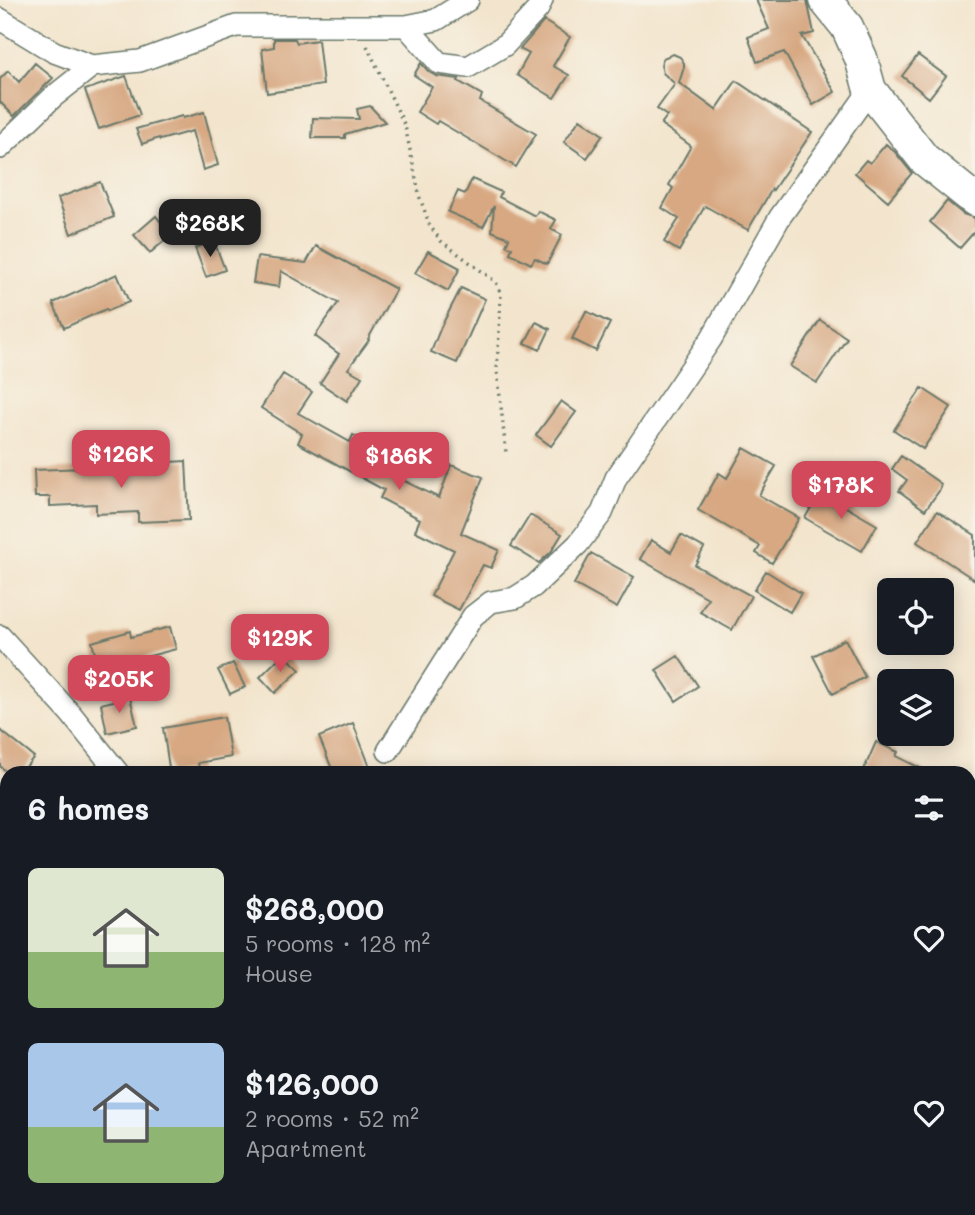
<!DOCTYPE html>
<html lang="en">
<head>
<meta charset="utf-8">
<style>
  :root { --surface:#171b24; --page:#242831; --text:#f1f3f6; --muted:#9ea1a6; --accent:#d1495b }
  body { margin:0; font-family:Mali,sans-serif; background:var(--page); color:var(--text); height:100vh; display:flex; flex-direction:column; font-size:26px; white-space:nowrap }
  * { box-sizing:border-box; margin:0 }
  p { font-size:23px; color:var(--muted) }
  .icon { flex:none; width:38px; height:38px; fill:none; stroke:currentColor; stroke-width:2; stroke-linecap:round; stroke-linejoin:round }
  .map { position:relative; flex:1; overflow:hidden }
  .drawer { position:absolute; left:0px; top:766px; width:976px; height:450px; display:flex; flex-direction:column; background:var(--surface); border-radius:21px 21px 0 0; box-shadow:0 4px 18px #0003 }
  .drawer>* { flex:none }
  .controls { position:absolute; left:877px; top:578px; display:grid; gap:14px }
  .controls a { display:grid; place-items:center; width:77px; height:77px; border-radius:10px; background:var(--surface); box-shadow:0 4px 18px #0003; font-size:35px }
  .price { position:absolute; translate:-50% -60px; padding:0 16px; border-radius:14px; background:var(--accent); color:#fff; font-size:23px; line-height:46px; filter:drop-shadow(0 2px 4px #0008) }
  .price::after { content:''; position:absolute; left:50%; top:42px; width:21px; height:16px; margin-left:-10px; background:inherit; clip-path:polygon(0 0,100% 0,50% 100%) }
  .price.on { background:#222; color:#fff }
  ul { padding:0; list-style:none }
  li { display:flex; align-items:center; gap:21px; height:175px; padding:0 28px }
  li span { display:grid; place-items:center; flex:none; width:196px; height:140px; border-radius:10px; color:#555 }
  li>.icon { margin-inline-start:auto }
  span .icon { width:84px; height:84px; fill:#fffc; stroke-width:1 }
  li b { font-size:30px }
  h2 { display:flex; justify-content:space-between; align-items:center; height:84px; padding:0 28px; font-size:30px }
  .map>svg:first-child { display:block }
  .building { fill:#d7a882 }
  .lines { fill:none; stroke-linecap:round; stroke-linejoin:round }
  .street-casing { stroke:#69786a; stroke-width:24 }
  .secondary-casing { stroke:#69786a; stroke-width:35 }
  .path { stroke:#69786a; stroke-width:3.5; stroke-dasharray:2 5; stroke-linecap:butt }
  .street { stroke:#fff; stroke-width:21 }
  .secondary { stroke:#fff; stroke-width:32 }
</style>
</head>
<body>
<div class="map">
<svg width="975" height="1215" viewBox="0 0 975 1215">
  <rect width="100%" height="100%" fill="#f7f3e8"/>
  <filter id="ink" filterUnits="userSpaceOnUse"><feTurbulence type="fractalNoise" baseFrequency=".0143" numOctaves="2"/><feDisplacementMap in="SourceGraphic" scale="14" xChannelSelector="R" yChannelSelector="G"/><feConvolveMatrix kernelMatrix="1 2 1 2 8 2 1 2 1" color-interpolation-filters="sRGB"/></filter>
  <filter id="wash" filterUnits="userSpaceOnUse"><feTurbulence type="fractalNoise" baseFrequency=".00686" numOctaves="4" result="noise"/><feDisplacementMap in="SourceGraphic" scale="28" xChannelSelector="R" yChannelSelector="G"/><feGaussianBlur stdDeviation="1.57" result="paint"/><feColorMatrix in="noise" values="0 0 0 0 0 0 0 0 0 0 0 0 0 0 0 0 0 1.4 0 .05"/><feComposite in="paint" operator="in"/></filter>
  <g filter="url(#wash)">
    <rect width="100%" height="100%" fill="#f3e5cd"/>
    <g id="blocks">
      <path class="building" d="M 756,0 L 807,0 L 814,33 L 802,36 L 835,92 L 813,105 L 784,52 L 757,62 L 748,37 L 769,29 Z
        M 544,21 L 570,37 L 553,66 L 569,75 L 554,98 L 517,75 L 529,54 L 520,49 Z
        M 274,39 L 295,39 L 297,43 L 318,40 L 323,85 L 267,93 L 262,49 L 274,47 Z
        M 673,54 L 680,57 L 684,63 L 684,67 L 679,83 L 716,110 L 736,81 L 812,132 L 773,190 L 772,189 L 748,230 L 705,206 L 679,251 L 664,242 L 679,219 L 662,208 L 673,188 L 669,185 L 691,146 L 661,124 L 667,116 L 657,109 L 675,84 L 663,73 L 661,65 L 663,58 Z
        M 918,55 L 946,76 L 929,98 L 902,76 Z
        M 35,63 L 53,78 L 14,116 L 0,102 L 0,79 L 8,71 L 19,82 Z
        M 421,63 L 429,72 L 436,76 L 459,79 L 458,81 L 482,95 L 480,101 L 536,134 L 516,167 L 438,121 L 436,124 L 417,112 L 432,87 L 414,75 Z
        M 126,76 L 140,115 L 99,129 L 85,90 Z
        M 370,106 L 385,122 L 345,134 L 345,138 L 312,138 L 313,118 L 359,119 L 357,109 Z
        M 204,112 L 218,165 L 203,170 L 192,131 L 160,140 L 159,138 L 142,144 L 136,129 L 182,116 L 183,118 Z
        M 580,119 L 603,135 L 587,158 L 564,142 Z
        M 886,144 L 895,152 L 912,173 L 888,201 L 855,173 L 866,160 L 870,163 Z
        M 472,179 L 501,192 L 499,197 L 535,216 L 538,211 L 556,220 L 551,229 L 562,235 L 547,264 L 535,258 L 531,264 L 510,253 L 512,248 L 506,245 L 509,238 L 492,231 L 494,206 L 483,227 L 448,212 L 458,191 L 465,194 Z
        M 100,182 L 114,217 L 71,234 L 58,198 Z
        M 947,201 L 963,214 L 975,218 L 975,231 L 960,248 L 930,222 Z
        M 156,216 L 171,235 L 150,253 L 134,235 Z
        M 214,241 L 225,270 L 206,277 L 195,248 Z
        M 316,246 L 396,289 L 368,339 L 369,340 L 348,369 L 362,377 L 347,401 L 320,383 L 339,354 L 315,336 L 338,303 L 281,271 L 279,287 L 253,283 L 257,257 L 306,263 Z
        M 428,251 L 460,268 L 448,291 L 415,273 Z
        M 117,274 L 129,302 L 107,311 L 106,309 L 64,328 L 53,303 Z
        M 461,288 L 485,299 L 457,363 L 431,352 L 441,327 Z
        M 586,311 L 610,323 L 596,351 L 572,339 Z
        M 820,320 L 847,338 L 817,383 L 790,366 Z
        M 536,322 L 550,329 L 540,350 L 525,343 Z
        M 283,374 L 312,392 L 298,413 L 350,442 L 353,435 L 382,451 L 374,466 L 439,498 L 451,465 L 483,477 L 461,533 L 499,550 L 491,568 L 483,565 L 459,610 L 431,596 L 454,550 L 415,531 L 420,519 L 380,498 L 384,490 L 298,443 L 302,434 L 261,408 Z
        M 922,388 L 951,407 L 923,449 L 894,430 Z
        M 561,401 L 576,412 L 551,446 L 536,435 Z
        M 744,448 L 776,466 L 759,495 L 799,518 L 772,563 L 756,553 L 760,546 L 698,510 L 719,473 L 727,478 Z
        M 901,456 L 941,484 L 939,491 L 925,510 L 899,491 L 907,480 L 892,469 Z
        M 186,461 L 189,520 L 138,522 L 138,512 L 96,514 L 96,504 L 50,506 L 50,497 L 35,497 L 34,470 L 136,466 L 136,464 Z
        M 820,492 L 877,525 L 862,551 L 805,518 Z
        M 937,511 L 975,535 L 975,580 L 917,542 Z
        M 530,515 L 562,534 L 551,552 L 539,563 L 511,546 Z
        M 681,535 L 704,548 L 695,565 L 751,596 L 732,630 L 700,612 L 708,598 L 640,559 L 651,540 L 671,552 Z
        M 591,553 L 634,577 L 617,608 L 574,584 Z
        M 766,571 L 801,593 L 790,612 L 754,590 Z
        M 170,627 L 176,649 L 138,659 L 139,663 L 112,672 L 115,657 L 97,662 L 92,642 L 130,631 L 131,637 Z
        M 845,639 L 865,677 L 833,694 L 813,656 Z
        M 678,656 L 698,686 L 676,701 L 656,670 Z
        M 287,657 L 300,670 L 275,693 L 260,677 L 278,659 Z
        M 233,663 L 245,687 L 230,694 L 218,670 Z
        M 130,697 L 137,726 L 107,733 L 101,704 Z
        M 224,717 L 231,757 L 198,763 L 199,770 L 170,774 L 163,728 Z
        M 353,723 L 370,767 L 355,774 L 334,774 L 319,737 Z
        M 0,730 L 34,757 L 20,774 L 9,774 L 0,766 Z
        M 876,742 L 898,752 L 896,756 L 932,774 L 862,774 Z"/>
    </g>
  </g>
  <g filter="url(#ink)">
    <use href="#blocks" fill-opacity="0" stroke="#69786a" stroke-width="2"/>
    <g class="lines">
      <defs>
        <path id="street" d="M 0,19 L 54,52 L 92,66
          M 406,26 L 439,63 L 468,67 L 505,45 L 538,9 L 542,0
          M 0,148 L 53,97 L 92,66 L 140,61 L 236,26 L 406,26 L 436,20 L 468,0
          M 0,636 L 71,714 L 119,774
          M 388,751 L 473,616 L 491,602 L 515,598 L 534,586 L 578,544 L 602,513 L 616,478 L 711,339 L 780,217 L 870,90
          M 0,907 L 7,910"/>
        <path id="secondary" d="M 825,0 L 847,27 L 861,58 L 870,90 L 924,159 L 975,200"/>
      </defs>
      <use href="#street" class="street-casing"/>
      <use href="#secondary" class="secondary-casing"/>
      <path class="path" d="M 367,46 L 405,126 L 420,198 L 430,226 L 441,241 L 496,282 L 501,294 L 497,369 L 506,453
        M 970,1196 L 975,1194
        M 625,1209 L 646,1215
        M 0,1212 L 7,1209
        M 922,1215 L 937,1209"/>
      <use href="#street" class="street"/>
      <use href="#secondary" class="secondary"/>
    </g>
  </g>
</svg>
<div class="controls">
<a><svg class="icon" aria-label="locate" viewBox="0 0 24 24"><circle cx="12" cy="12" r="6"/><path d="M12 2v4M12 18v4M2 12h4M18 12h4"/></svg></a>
<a><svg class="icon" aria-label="layers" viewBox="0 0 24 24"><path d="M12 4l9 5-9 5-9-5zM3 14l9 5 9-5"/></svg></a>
</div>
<b class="price on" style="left:210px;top:259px">$268K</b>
<b class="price" style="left:121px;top:490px">$126K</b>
<b class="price" style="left:399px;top:492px">$186K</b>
<b class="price" style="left:841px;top:521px">$178K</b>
<b class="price" style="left:280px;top:674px">$129K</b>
<b class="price" style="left:119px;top:715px">$205K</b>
<section class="drawer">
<h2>6 homes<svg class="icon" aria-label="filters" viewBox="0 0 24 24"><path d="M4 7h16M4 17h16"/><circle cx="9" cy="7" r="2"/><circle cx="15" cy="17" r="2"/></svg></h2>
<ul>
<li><span style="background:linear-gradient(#dfe7d0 60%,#8fb573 0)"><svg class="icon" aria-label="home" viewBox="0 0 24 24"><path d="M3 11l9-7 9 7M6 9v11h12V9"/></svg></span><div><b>$268,000</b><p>5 rooms · 128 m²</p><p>House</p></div><svg class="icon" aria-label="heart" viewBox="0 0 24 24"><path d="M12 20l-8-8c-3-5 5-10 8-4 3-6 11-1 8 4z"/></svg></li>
<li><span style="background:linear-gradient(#a9c7e8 60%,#8fb573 0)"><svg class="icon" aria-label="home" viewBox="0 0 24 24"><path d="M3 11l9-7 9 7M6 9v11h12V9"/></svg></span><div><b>$126,000</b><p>2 rooms · 52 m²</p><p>Apartment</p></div><svg class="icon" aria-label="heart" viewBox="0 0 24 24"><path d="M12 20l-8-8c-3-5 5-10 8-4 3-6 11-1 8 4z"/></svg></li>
</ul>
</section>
</div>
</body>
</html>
